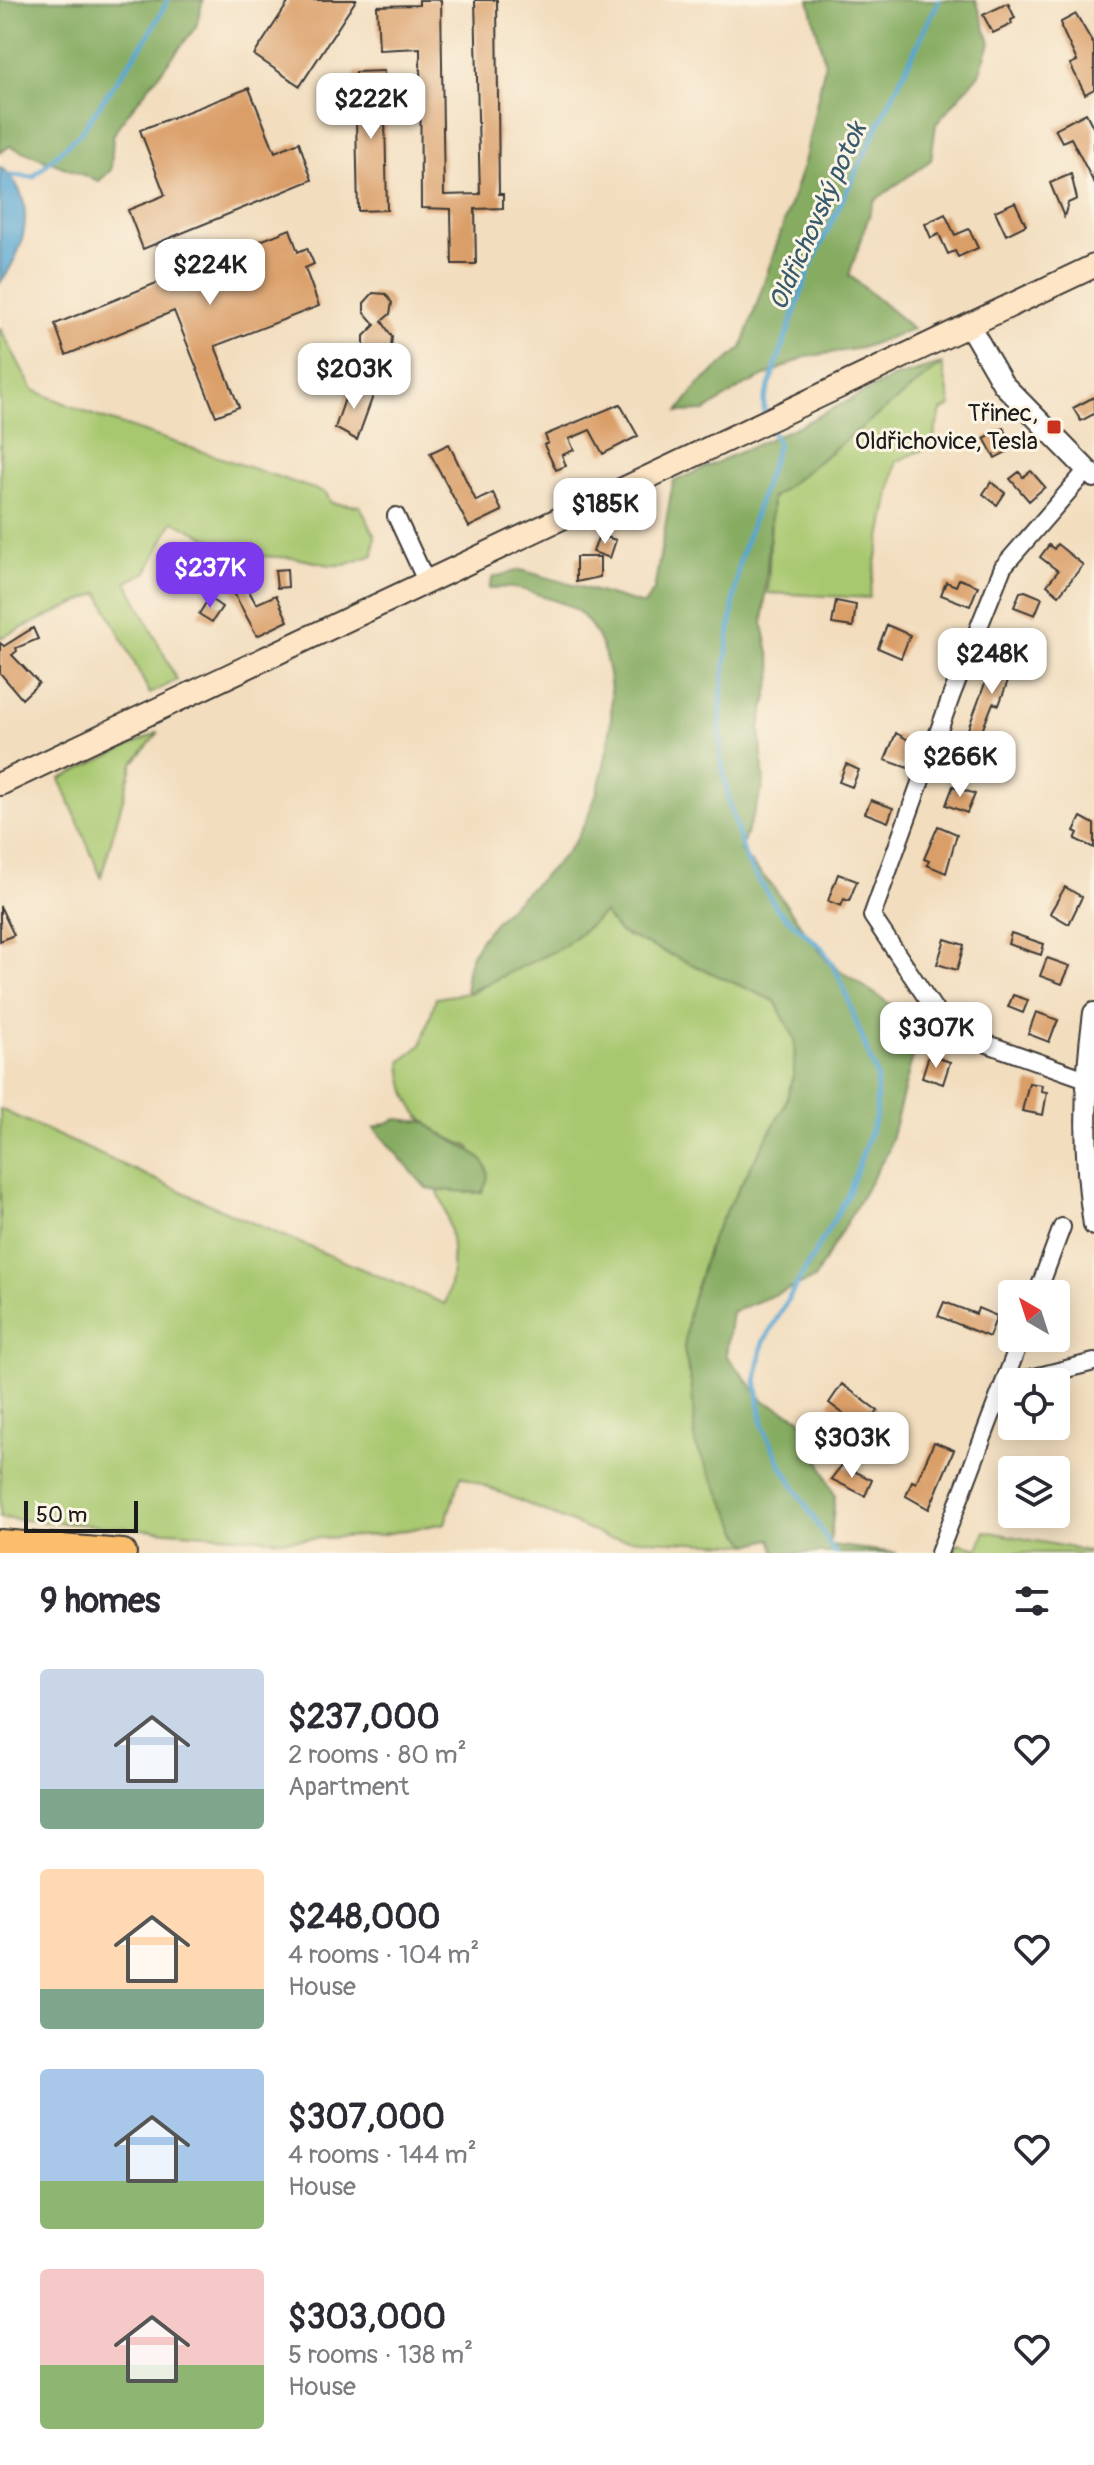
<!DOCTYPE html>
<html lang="en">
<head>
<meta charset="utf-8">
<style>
  :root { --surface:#fff; --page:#f7f7f7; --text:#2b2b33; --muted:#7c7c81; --accent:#7c3aed }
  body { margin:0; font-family:Pangolin,sans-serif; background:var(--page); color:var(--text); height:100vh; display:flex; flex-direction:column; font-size:30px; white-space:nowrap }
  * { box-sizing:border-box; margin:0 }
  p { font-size:26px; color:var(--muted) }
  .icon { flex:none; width:44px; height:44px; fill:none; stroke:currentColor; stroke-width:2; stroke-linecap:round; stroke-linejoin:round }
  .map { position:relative; height:1553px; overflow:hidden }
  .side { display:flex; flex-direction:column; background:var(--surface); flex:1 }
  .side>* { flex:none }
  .needle { width:52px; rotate:321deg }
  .tools { position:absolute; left:998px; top:1280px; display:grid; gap:16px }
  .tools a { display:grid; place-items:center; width:72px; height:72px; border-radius:8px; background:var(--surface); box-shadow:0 4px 20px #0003; font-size:40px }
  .scale { position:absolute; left:24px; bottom:20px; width:114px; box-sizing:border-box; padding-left:8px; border:4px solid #1c1c1c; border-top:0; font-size:22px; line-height:28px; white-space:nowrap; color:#1c1c1c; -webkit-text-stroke:6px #fcf5e5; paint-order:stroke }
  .price { position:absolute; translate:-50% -68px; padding:0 18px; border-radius:16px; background:#fff; color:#222; font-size:26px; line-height:52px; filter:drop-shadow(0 2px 4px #0008) }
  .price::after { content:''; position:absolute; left:50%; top:48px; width:24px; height:18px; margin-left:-12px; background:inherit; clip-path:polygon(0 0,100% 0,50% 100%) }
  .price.selected { background:var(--accent); color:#fff }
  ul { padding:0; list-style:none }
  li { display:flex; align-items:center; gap:24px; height:200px; padding:0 40px }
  li span { display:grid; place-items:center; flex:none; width:224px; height:160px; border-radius:8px; color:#555 }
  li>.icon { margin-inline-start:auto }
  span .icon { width:96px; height:96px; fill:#fffc; stroke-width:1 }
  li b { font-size:34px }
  h2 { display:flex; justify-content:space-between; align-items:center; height:96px; padding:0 40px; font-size:34px }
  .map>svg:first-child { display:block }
  .green { fill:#a8c870; stroke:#627246; stroke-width:2 }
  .forest { fill:#86ac62; stroke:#51643f; stroke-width:2 }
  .water { fill:#57a6d1; stroke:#3a6176; stroke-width:2 }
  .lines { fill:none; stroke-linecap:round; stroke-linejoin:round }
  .stream { stroke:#57a6d1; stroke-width:5 }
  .building { fill:#da9e67 }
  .minor-casing { stroke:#3c3934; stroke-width:20 }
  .tertiary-casing { stroke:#3c3934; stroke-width:24 }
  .secondary-casing { stroke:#3c3934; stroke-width:26 }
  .trunk-casing { stroke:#3c3934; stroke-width:30 }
  .minor { stroke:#fff; stroke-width:16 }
  .tertiary { stroke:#fff; stroke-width:20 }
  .secondary { stroke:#fde5c5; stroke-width:22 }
  .trunk { stroke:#fabe6d; stroke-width:26 }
  .poi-dot { fill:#c8321e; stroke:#fcf5e5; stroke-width:3 }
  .labels { text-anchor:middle; stroke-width:6; stroke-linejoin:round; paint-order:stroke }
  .poi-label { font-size:24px; fill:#1c1c1c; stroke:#fcf5e5; text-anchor:end }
  .water-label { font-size:26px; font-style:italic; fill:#375a6d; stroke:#fcf5e5 }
</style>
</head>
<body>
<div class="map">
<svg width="1094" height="1553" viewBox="0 0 1094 1553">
  <rect width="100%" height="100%" fill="#fcf5e5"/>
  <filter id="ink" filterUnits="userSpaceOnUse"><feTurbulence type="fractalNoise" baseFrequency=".0125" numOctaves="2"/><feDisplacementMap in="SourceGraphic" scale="16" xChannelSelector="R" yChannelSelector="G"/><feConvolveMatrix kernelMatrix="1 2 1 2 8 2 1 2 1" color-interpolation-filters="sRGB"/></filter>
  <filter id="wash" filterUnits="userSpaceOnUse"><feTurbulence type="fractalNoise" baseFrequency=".006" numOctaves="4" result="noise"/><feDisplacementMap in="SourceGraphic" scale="32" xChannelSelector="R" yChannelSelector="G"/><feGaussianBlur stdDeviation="1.8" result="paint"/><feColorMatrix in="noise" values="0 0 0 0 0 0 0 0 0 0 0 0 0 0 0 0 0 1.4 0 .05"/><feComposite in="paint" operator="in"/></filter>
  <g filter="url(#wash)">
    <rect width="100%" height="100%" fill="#f2ddbe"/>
    <path class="green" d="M 0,328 L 33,390 L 93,415 L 326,493 L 331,503 L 360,506 L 375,536 L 373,555 L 345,565 L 330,565 L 295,558 L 242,555 L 173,521 L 147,572 L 127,582 L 177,680 L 150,694 L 99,593 L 0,638 Z
      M 942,364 L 951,406 L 941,411 L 931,446 L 896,462 L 869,598 L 768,593 L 772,498 Z
      M 159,732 L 133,763 L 101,877 L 60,779 Z
      M 604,913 L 619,932 L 775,1001 L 795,1039 L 794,1073 L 785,1105 L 712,1237 L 684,1349 L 692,1388 L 740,1533 L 749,1545 L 608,1538 L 461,1476 L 445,1523 L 379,1535 L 283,1540 L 0,1518 L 0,1109 L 236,1216 L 445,1304 C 458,1266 453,1222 436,1187 L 481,1193 L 470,1147 C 425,1129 404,1112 401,1062 L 421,1045 L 436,998 L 473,992 L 580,934 Z
      M 985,1531 L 1094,1552 L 1094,1553 L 954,1553 L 958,1543 L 978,1549 Z"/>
    <path class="forest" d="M 0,0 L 203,0 L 196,27 L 119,125 L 113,136 L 111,170 L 99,181 L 10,146 L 0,153 Z
      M 809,0 L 976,0 L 990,43 L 979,74 L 936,124 L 931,160 L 874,201 L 849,275 L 913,329 L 861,348 L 805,357 L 741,387 L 705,411 L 678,412 L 699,384 L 742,348 L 804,163 L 825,63 Z
      M 942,364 L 772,498 L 763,625 L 773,671 L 760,727 L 764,785 L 740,851 L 773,887 L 828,962 L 921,1025 L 888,1151 L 814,1279 L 732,1312 L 726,1355 L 764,1401 L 800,1418 L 835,1496 L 830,1545 L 897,1553 L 776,1553 L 771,1539 L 749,1545 L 740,1533 L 695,1444 L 692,1388 L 684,1349 L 689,1310 L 712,1237 L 785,1105 L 794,1073 L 795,1039 L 775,1001 L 619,932 L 604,913 L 563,947 L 467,993 C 455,926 554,885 581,831 C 610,774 632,663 580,613 C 572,605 558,602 547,598 C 525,589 512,586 489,588 L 493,577 L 521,570 L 644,605 L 654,590 L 673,482 L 805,423 L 892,378 Z
      M 397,1119 L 426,1122 C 444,1144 509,1153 481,1193 L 427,1189 L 374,1128 Z"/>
    <path class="water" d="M 0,167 C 40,197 26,249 0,283 Z"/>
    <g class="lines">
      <path class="stream" d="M 11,175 L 33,177 L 81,132 L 148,36 L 168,0
        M 764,416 L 764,401 L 810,267 L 939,0
        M 770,428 L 778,444 L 739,563 L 721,696 L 720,754 L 730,806 L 746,860 L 778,910 L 822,948 L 839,976 L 877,1077 L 876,1116 L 848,1195 L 763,1343 L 756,1380 L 763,1426 L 780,1463 L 835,1553"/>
    </g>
    <g id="blocks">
      <path class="building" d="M 290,0 L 356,0 L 300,86 L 254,55 Z
        M 419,0 L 441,0 L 444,195 L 480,194 L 475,0 L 497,0 L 499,194 L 503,194 L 503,208 L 475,209 L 476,264 L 452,264 L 451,209 L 421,208 L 420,48 L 379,50 L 377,6 L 419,5 Z
        M 1008,3 L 1015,18 L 1011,20 L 1012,24 L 993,33 L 983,15 Z
        M 1076,14 L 1094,45 L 1094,89 L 1085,94 L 1070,64 L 1077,61 L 1061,27 L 1061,22 Z
        M 384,71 L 387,210 L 358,211 L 355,72 Z
        M 249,88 L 275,152 L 299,142 L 312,180 L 143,249 L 128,210 L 165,195 L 140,130 Z
        M 1086,113 L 1094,129 L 1094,183 L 1071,138 L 1062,142 L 1055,129 Z
        M 1071,174 L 1077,199 L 1068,203 L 1064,217 L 1050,183 Z
        M 1015,202 L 1026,225 L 1006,235 L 995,211 Z
        M 945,214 L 955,235 L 969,229 L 978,248 L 958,257 L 955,251 L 948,254 L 939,234 L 931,238 L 925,224 Z
        M 290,229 L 298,252 L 307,248 L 314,264 L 305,268 L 319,306 L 215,346 L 239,407 L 216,416 L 174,311 L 66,355 L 55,324 Z
        M 373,293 L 386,294 L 392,303 L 390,314 L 382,321 L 392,337 L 391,347 L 382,354 L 371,354 L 364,347 L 364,336 L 375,325 L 364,312 L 364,303 Z
        M 350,384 L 374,393 L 357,440 L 335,428 Z
        M 1094,397 L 1094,414 L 1081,421 L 1073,408 Z
        M 620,404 L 638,436 L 603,454 L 590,430 L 569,439 L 574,450 L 562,455 L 566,466 L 556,470 L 544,445 L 548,443 L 545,435 Z
        M 1004,428 L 1014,448 L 995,458 L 984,438 Z
        M 449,444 L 476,501 L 493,493 L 502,511 L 469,527 L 430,453 Z
        M 1031,471 L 1045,487 L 1029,501 L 1010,479 L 1019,472 L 1023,477 Z
        M 991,482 L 1005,493 L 997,505 L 983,494 Z
        M 599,535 L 616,540 L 610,558 L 593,552 Z
        M 1057,544 L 1083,565 L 1059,595 L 1047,585 L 1058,571 L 1040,557 L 1049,545 L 1054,549 Z
        M 576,557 L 600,557 L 600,577 L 576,582 Z
        M 287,569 L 288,587 L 277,588 L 275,570 Z
        M 242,578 L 256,604 L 276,595 L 288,621 L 257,636 L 229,584 Z
        M 959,579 L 978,586 L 970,606 L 941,595 L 946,582 L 956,586 Z
        M 1025,591 L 1042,598 L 1035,615 L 1014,607 L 1020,592 Z
        M 209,598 L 222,607 L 212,622 L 199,614 Z
        M 836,601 L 856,605 L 853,627 L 832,624 Z
        M 887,625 L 910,635 L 901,658 L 878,648 Z
        M 33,628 L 38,639 L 16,648 L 17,651 L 12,655 L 39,683 L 22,699 L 0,673 L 0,643 L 4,646 Z
        M 1011,631 L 1030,639 L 1022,658 L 1017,656 L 999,705 L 993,703 L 980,736 L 985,738 L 977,763 L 958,756 L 990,670 L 995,672 Z
        M 896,733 L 917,745 L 908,768 L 885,760 Z
        M 846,764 L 859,770 L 852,787 L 839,782 Z
        M 953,786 L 975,794 L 967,813 L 946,805 Z
        M 871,800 L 893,808 L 888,822 L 865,813 Z
        M 1081,817 L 1094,824 L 1094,848 L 1075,839 L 1078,833 L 1074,831 Z
        M 938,826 L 957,834 L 946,873 L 927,865 L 929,861 L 924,859 Z
        M 838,874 L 857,881 L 849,901 L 844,899 L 841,906 L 828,901 Z
        M 1065,887 L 1082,897 L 1069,924 L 1050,913 Z
        M 0,906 L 14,935 L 0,941 Z
        M 1011,933 L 1044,944 L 1041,955 L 1008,944 Z
        M 945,939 L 964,945 L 957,970 L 937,964 Z
        M 1047,958 L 1070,966 L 1062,984 L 1040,976 Z
        M 1013,995 L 1028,1000 L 1023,1013 L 1008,1007 Z
        M 1036,1012 L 1058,1020 L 1049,1042 L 1028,1034 Z
        M 929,1055 L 950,1062 L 943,1084 L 922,1077 Z
        M 1029,1083 L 1042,1085 L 1041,1091 L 1047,1092 L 1043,1115 L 1022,1111 Z
        M 944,1302 L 976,1314 L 978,1308 L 997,1316 L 989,1337 L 938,1316 Z
        M 842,1384 L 878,1411 L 864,1429 L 829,1403 Z
        M 934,1442 L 954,1450 L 929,1509 L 906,1496 L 912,1481 L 916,1483 Z
        M 842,1465 L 872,1480 L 865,1496 L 831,1479 Z"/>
    </g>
  </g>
  <g filter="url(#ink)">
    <use href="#blocks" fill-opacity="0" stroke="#3c3934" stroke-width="2"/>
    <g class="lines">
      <defs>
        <path id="minor" d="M 396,516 L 426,581
          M 1086,1079 L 948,1030 L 872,916 L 952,694 L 1003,567 L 1087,470
          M 1037,1294 L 1062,1227
          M 1015,1382 L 1094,1362
          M 939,1553 L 1021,1338"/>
        <path id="tertiary" d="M 969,325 L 1003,384 L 1094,477
          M 1094,1013 C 1084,1084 1083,1154 1094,1225"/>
        <path id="secondary" d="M 0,784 L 1094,266"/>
        <path id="trunk" d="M 0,1543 L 123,1553"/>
      </defs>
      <use href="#minor" class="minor-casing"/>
      <use href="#tertiary" class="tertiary-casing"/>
      <use href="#secondary" class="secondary-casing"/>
      <use href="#trunk" class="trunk-casing"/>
      <use href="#minor" class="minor"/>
      <use href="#tertiary" class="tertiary"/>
      <use href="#secondary" class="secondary"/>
      <use href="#trunk" class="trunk"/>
    </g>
  </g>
  <rect class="poi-dot" x="1046" y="419" width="16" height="16" rx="4"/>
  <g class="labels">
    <g class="poi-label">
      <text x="1038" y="421">Třinec,<tspan x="1038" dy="28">Oldřichovice, Tesla</tspan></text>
    </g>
    <g class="water-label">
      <text transform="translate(817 216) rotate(-66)" y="9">Oldřichovský potok</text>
    </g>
  </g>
</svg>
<div class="tools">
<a><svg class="needle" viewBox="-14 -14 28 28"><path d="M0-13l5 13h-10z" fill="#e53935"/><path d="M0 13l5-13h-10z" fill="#7c7c81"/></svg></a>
<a><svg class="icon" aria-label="locate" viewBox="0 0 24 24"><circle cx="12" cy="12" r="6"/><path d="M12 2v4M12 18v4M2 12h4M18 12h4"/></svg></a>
<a><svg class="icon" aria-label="layers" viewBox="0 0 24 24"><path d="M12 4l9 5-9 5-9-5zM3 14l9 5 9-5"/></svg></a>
</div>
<div class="scale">50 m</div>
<b class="price" style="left:371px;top:141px">$222K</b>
<b class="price" style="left:210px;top:307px">$224K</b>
<b class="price" style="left:354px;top:411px">$203K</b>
<b class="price" style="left:605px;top:546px">$185K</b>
<b class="price selected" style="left:210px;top:610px">$237K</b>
<b class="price" style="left:992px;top:696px">$248K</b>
<b class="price" style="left:960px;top:799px">$266K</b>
<b class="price" style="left:936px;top:1070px">$307K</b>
<b class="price" style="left:852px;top:1480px">$303K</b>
</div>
<section class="side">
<h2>9 homes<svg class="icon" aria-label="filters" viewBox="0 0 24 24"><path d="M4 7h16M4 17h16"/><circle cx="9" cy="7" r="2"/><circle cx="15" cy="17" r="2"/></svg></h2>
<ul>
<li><span style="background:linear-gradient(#c9d6e8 75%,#7fa58c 0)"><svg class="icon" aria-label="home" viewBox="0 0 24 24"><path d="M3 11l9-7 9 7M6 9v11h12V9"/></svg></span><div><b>$237,000</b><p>2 rooms · 80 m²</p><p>Apartment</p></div><svg class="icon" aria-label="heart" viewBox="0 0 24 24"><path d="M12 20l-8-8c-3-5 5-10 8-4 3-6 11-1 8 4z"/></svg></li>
<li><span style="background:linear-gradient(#ffd9b3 75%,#7fa58c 0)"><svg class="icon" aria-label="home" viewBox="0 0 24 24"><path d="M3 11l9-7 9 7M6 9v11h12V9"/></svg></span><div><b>$248,000</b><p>4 rooms · 104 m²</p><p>House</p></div><svg class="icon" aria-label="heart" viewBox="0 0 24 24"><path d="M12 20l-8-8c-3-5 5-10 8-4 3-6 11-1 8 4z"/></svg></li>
<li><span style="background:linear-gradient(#a9c7e8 70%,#8fb573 0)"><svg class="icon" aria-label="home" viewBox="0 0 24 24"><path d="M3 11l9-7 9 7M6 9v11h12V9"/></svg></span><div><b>$307,000</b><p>4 rooms · 144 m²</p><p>House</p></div><svg class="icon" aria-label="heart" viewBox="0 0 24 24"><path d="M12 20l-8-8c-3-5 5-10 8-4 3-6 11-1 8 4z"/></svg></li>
<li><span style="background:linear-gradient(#f6c9c9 60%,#8fb573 0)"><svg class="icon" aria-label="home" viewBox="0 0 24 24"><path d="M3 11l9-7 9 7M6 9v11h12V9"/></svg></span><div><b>$303,000</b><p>5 rooms · 138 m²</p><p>House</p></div><svg class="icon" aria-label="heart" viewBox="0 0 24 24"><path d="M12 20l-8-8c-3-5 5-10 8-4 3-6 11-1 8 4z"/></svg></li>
</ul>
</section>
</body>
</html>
